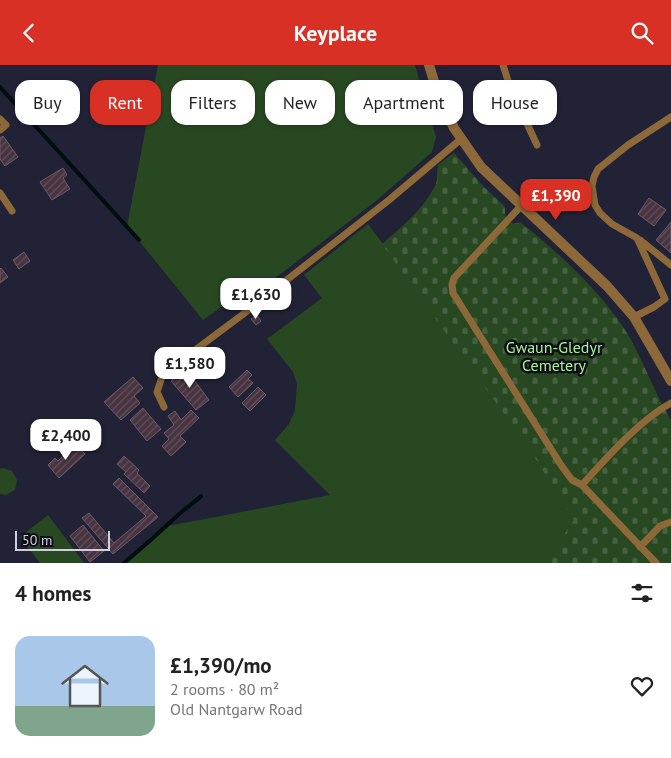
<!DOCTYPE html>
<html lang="en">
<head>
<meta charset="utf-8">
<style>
  :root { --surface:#fff; --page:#f2f2f2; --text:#222; --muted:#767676; --accent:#d93025 }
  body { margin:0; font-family:"PT Sans",sans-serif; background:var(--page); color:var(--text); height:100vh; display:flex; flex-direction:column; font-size:19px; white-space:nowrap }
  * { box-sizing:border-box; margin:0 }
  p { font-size:16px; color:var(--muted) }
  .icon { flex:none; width:28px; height:28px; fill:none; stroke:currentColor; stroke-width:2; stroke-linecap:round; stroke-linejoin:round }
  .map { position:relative; height:498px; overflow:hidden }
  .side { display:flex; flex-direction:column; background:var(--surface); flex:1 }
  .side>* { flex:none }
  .hud { position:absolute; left:15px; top:15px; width:641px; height:45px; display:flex; gap:10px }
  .scale { position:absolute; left:15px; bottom:12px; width:95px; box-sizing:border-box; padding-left:5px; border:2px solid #cfd0dd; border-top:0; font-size:14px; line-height:18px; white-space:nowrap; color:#cfd0dd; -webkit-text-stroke:4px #0c0d15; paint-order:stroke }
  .price { position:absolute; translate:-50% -42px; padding:0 11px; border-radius:10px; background:#fff; color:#222; font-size:16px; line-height:32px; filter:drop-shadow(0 1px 2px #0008) }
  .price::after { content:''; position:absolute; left:50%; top:30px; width:15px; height:11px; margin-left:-8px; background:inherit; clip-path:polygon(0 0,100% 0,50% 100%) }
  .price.selected { background:var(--accent); color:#fff }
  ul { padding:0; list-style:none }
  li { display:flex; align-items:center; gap:15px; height:125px; padding:0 15px }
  li span { display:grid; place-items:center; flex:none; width:140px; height:100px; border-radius:15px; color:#555 }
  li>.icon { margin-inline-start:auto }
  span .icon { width:60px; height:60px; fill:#fffc; stroke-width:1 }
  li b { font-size:21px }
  h2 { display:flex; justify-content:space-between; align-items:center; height:60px; padding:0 15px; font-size:21px }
  .pill { padding:0 18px; border-radius:15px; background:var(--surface); box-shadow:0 1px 4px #0004; font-size:18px; line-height:45px }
  .pill.selected { background:var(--accent); color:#fff }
  header { display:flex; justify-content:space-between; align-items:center; height:65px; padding:0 15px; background:var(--accent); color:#fff; font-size:22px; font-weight:700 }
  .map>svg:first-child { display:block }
  .green { fill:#284821 }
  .cemetery { fill:url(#cemetery-stones) }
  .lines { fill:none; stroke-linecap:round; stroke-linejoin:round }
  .stream { stroke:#010d0f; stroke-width:4 }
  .building { fill:url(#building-hatch); stroke:#6f5967 }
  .lane { stroke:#8d6839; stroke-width:7 }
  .street { stroke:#8d6839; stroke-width:10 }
  .labels { text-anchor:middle; stroke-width:5; stroke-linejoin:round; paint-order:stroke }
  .park-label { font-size:16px; fill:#a7f395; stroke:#0c0d15 }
</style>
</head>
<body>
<header><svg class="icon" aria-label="back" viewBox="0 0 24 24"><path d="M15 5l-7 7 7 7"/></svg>Keyplace<svg class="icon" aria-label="search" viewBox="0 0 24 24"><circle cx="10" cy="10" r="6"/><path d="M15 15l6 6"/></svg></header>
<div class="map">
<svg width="671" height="498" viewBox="0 0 671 498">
  <defs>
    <pattern id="cemetery-stones" width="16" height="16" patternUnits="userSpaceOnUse" patternTransform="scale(1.25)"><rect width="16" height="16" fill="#284821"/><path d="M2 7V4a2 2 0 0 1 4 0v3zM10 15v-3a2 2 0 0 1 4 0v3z" fill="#466141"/></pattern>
    <pattern id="building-hatch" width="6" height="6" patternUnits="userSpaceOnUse" patternTransform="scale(1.25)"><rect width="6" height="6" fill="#483441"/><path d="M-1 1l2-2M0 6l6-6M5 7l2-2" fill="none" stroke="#61505c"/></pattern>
  </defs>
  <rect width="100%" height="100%" fill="#212235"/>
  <path class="green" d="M 158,0 L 415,0 L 436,72 L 432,87 L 376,136 L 262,223 L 243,227 L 203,255 L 127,161 Z
    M 454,88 L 481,119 L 505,142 L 504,150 L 585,435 L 565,498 L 124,498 L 152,475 L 168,461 L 330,430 L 275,375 L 289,359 L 295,345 L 297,319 L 293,307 L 267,274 L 322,233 L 304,210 L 368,159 L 383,179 C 401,163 426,142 436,119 C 438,114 437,106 438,100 Z
    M 3,403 L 12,406 L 17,415 L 15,425 L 6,430 L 0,429 L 0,404 Z
    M 48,450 L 84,498 L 40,498 L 20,472 Z"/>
  <path class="cemetery" d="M 454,88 L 481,119 L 505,142 L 505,150 L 513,159 L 520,157 C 558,187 606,231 630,273 C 645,300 655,329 671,355 L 671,498 L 547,498 L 550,490 L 574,455 L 530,385 L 382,179 C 401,163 425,143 436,119 C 438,114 437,106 438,100 Z"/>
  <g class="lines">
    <path class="stream" d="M 0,22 L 139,175
      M 124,498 C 142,483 159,468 177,451 C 184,444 193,439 201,431"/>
  </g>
  <path class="building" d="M 3,71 L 18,92 L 5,101 L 0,94 L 0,73 Z
    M 63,103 L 67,110 L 63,113 L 70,124 L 52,135 L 40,117 Z
    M 649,133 L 666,145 L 654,161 L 638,149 Z
    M 671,157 L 671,188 L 656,175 Z
    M 24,187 L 30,196 L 19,204 L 13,195 Z
    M 1,203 L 8,212 L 0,218 L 0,204 Z
    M 257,250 L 261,256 L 256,260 L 251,254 Z
    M 185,303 L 209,335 L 196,345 L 171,316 Z
    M 247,305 L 252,310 L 248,314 L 253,318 L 238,332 L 229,322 Z
    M 133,312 L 143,323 L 134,331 L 140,338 L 121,355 L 104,337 Z
    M 258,322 L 266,330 L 250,346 L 242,338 Z
    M 143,343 L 161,364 L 147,376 L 130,355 Z
    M 191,345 L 199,353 L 180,371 L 186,377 L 171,391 L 162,381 L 169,374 L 164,368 L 174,360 L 168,351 L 175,346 L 181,355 Z
    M 75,379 L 85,389 L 59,413 L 48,400 L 55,393 L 58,396 Z
    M 124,391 L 139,405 L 137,408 L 150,421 L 144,428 L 124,409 L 126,407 L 117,399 Z
    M 119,413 L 158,452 L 113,489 L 82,453 L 89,448 L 114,478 L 146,451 L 113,419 Z
    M 83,460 L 104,486 L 90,497 L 70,471 Z"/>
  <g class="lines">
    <path class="lane" d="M 503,0 L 510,22 L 537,80
      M 0,54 L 6,60 L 0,65
      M 0,128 L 12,146
      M 521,141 L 454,213 L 452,219 L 453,228 L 561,400 L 572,415 L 582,420 L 656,498
      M 640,175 L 671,200
      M 634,252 L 654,242 L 665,234 L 637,173 L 612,159 L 600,148 L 595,140 L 592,121 L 594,112 L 598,104 L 628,80 L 671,52
      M 164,342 L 157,327 L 163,309 L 242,250 L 389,135 L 461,74
      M 582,420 C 606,393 640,355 671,338
      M 640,482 L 660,461 L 671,457"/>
    <path class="street" d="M 429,0 L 438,29 L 454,63 L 481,102 L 607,221 L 634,252 L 671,316"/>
  </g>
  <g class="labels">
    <g class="park-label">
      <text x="554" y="288">Gwaun-Gledyr<tspan x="554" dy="18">Cemetery</tspan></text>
    </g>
  </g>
</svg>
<div class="scale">50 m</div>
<b class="price selected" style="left:556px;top:156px">£1,390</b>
<b class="price" style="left:256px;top:255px">£1,630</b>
<b class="price" style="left:190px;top:324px">£1,580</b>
<b class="price" style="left:66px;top:396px">£2,400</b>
<div class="hud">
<a class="pill">Buy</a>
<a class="pill selected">Rent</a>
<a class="pill">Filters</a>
<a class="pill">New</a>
<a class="pill">Apartment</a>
<a class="pill">House</a>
</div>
</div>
<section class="side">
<h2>4 homes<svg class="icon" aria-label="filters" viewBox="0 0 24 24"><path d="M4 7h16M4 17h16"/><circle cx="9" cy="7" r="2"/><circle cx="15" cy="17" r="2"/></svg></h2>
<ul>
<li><span style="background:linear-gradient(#a9c7e8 70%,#7fa58c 0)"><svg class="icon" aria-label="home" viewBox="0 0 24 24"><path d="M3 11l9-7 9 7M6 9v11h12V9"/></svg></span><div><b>£1,390/mo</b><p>2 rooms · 80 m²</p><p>Old Nantgarw Road</p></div><svg class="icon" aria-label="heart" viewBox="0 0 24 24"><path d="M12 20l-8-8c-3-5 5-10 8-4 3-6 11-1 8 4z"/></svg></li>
</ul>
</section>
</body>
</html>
